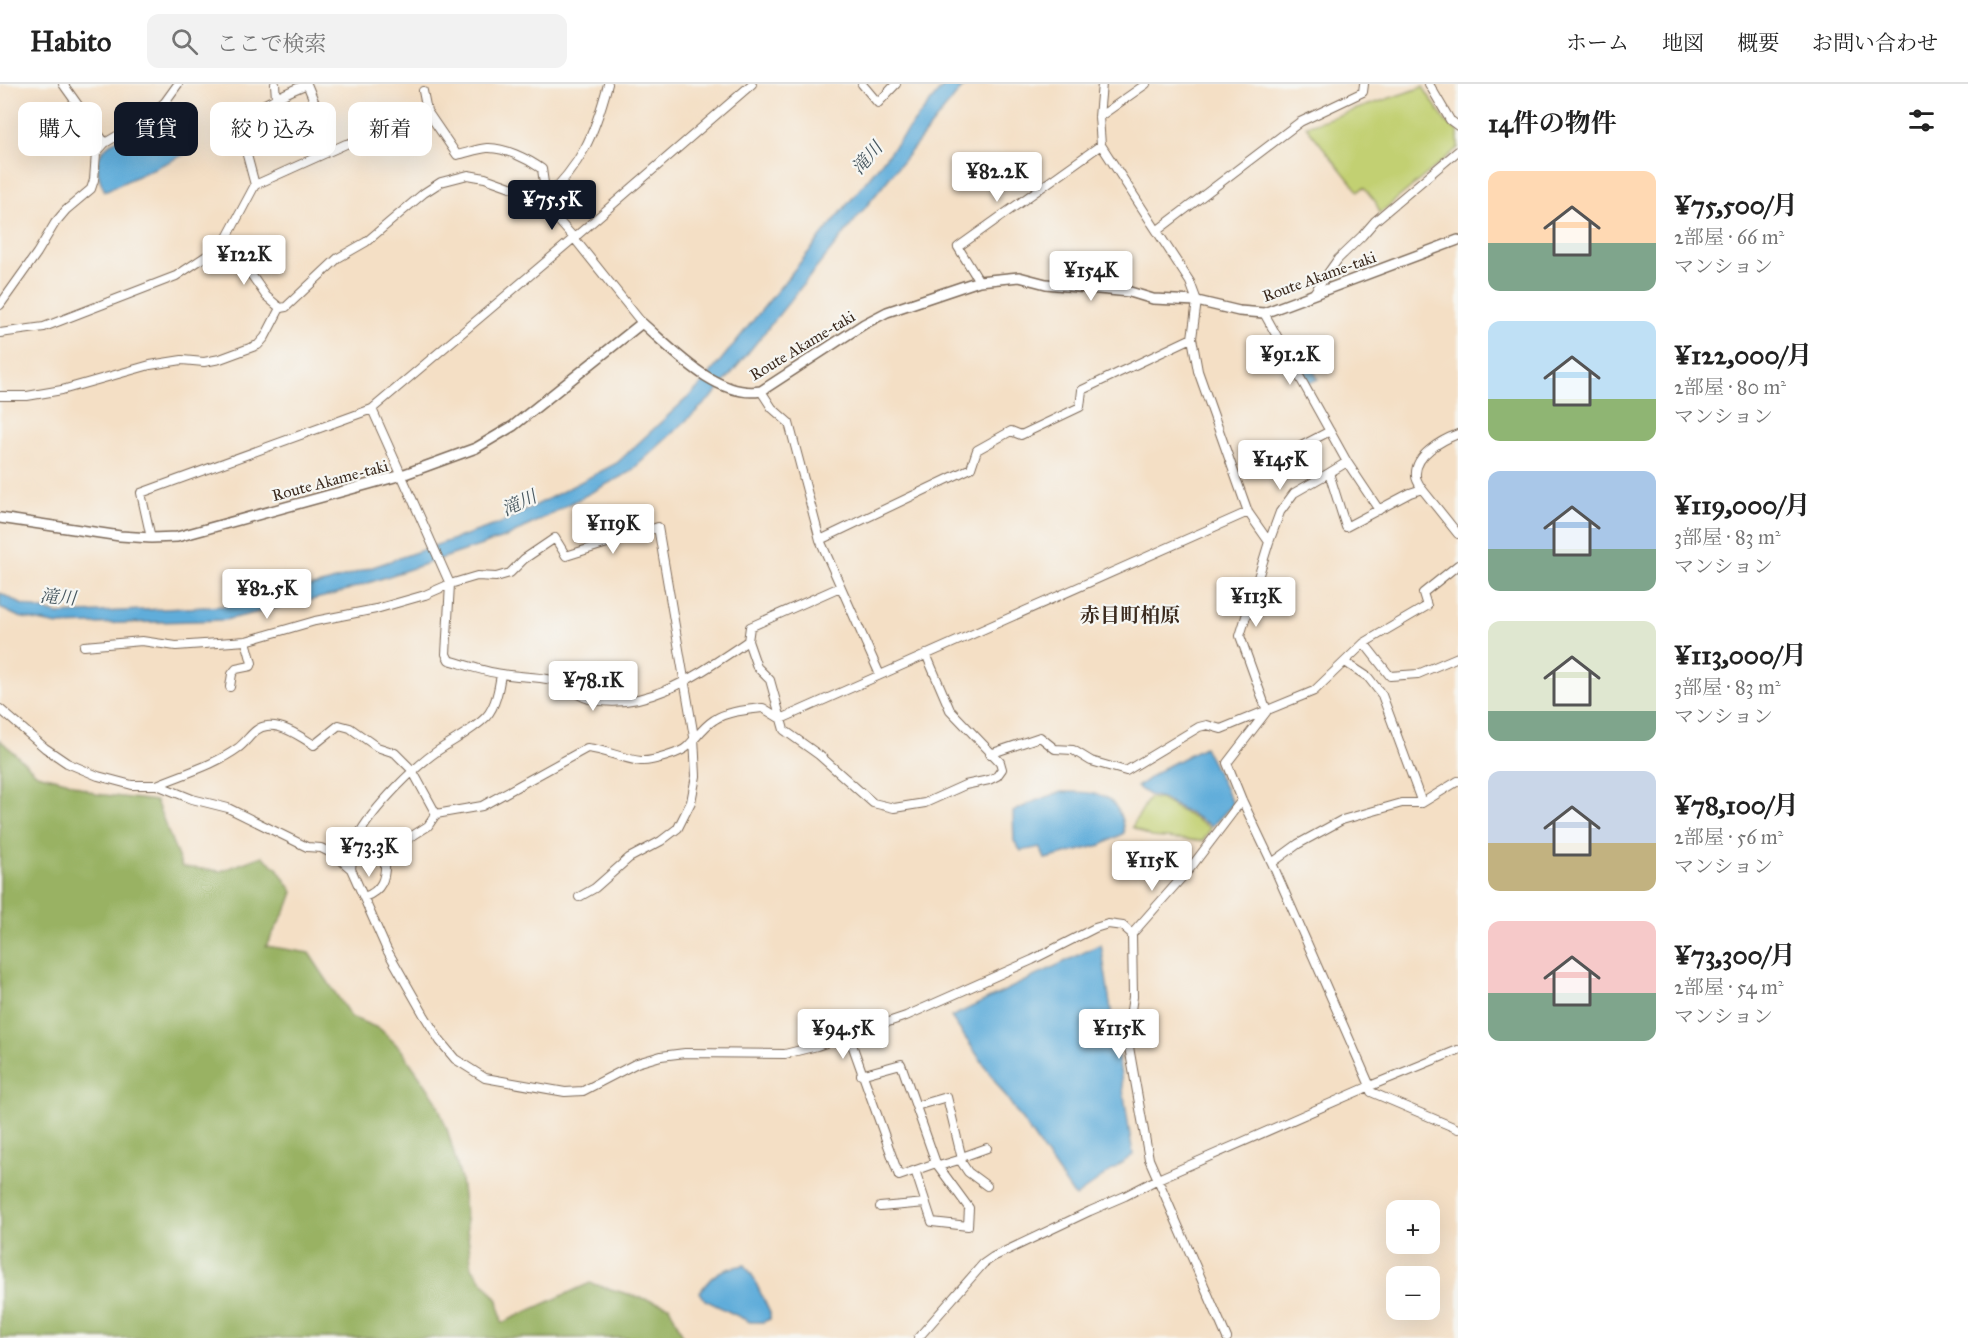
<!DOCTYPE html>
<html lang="ja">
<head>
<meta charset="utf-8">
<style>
  :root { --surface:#fff; --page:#f2f2f2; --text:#222; --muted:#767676; --line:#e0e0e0; --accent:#111827 }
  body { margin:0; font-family:"IM FELL Great Primer","Noto Serif JP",serif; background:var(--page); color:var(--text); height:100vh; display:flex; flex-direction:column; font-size:22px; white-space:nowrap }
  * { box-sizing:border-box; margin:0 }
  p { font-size:20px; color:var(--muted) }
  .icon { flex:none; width:33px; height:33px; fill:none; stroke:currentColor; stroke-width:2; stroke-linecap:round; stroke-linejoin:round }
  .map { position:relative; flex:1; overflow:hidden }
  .side { display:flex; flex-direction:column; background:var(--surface); width:510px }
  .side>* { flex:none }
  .banner { position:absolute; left:18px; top:18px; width:570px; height:54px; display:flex; gap:12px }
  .buttons { position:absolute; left:1386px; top:1116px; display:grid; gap:12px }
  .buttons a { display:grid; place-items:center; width:54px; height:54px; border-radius:12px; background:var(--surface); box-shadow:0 6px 24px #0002; font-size:30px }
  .price { position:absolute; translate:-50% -51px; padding:0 14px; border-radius:6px; background:#fff; color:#222; font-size:20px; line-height:39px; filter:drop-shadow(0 2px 3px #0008) }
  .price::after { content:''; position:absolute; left:50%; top:36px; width:18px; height:14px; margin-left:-9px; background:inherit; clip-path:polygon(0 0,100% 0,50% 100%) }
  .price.on { background:var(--accent); color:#fff }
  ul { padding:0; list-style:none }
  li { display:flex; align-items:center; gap:18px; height:150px; padding:0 30px }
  li span { display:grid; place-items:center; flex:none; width:168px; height:120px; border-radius:12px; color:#555 }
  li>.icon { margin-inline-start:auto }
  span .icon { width:72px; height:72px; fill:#fffc; stroke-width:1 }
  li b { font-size:26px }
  h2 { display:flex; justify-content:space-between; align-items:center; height:72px; padding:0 30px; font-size:26px }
  .chip { padding:0 21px; border-radius:12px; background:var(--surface); box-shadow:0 6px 24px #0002; font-size:21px; line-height:54px }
  .chip.on { background:var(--accent); color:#fff }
  header { display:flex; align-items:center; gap:36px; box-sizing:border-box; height:84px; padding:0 30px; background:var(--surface); border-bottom:2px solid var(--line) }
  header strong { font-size:28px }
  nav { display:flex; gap:33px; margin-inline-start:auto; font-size:21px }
  .search { width:420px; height:54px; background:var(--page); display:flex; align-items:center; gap:15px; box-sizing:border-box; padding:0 21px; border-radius:12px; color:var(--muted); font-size:22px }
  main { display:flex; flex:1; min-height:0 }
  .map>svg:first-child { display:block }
  .green { fill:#c2d072; stroke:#7e7d48; stroke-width:1.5 }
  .forest { fill:#99b264; stroke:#6a6e41; stroke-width:1.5 }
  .water { fill:#61adda; stroke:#4e6c7c; stroke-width:1.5 }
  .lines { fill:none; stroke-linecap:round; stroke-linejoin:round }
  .minor-casing { stroke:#7c6958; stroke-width:10 }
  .major-casing { stroke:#7c6958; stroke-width:12 }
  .minor { stroke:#fff; stroke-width:8 }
  .major { stroke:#fff; stroke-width:9 }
  .labels { text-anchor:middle; stroke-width:4.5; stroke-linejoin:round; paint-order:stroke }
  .street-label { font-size:16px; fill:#3b2a1e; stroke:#f6f6f2 }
  .water-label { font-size:18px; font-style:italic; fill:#485860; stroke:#f6f6f2 }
  .quarter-label { font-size:20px; font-weight:bold; fill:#3b2a1e; stroke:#f6f6f2 }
</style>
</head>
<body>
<header>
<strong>Habito</strong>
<div class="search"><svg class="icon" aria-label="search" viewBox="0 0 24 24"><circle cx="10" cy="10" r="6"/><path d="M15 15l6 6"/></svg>ここで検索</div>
<nav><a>ホーム</a><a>地図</a><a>概要</a><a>お問い合わせ</a></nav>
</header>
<main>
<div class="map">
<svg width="1458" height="1254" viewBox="0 0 1458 1254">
  <rect width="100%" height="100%" fill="#f6f6f2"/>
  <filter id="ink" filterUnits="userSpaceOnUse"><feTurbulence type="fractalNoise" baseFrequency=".0167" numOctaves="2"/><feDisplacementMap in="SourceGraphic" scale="12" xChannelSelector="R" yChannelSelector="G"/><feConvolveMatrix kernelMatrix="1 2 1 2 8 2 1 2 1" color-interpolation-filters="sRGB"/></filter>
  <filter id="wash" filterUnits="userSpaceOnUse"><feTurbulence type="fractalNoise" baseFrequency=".008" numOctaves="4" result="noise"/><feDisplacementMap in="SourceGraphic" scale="24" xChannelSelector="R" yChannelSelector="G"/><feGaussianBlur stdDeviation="1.35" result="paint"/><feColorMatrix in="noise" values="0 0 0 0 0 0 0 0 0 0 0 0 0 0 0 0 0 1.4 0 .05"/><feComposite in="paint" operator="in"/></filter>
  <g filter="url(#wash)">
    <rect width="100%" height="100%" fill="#f4dfc5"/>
    <path class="green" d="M 1423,3 L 1446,38 L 1458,48 L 1458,64 L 1380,129 L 1375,117 L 1364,104 L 1358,107 L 1306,42 Z
      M 1149,714 L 1160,715 L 1211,744 L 1203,757 L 1151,753 L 1132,743 Z"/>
    <path class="forest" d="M 0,656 L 37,690 L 66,697 L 96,710 L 156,717 L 182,783 L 221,787 L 262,772 L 277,784 L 293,808 L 288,822 L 266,862 L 309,869 L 351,933 L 380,945 L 400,964 L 435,1014 L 448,1048 L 461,1096 L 472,1184 L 498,1216 L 502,1239 L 590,1199 L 669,1222 L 684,1254 L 0,1254 Z"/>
    <path class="water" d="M 945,0 L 965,0 L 714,311 L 630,388 L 509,452 L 332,511 L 225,536 L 58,541 L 19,533 L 0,524 L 0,509 L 23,521 L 58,530 L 227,522 L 329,498 L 504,438 L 617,379 L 700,302 Z
      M 172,28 L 190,68 L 105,107 C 99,97 95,83 100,71 C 107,55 156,36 172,28 Z
      M 1305,269 L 1318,295 L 1309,299 L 1296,273 Z
      M 1204,663 L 1233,720 L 1212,742 L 1162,714 L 1149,711 L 1137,703 L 1162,685 Z
      M 1061,708 C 1096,708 1120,707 1124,749 L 1101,761 L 1045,775 L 1040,763 L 1021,767 L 1014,757 L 1013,728 L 1035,717 Z
      M 1101,860 L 1133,1071 L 1075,1113 L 951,933 Z
      M 745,1181 L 752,1191 L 770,1229 L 770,1235 L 763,1238 L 750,1238 L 705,1216 L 700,1208 C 714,1188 721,1185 745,1181 Z"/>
  </g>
  <g filter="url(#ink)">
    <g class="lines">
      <defs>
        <path id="minor" d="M 63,0 L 105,59
          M 862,0 L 878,19 L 896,0
          M 1102,0 L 1099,33 L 1101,61 L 1190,198 L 1197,217 L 1192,254 L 1198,287 L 1248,428 L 1269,458 L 1240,552 L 1267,627 L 1227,679 L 1242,716 L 1272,779 L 1370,1002 L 1371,1008 L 1458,1045
          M 1429,0 L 1450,36 L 1458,42
          M 423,7 L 427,27
          M 1099,33 L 1146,0
          M 255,101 L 240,45 L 244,32 C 264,20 285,9 307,0 L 321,34 L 290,47 L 276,14 L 275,0
          M 542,118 C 582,80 594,52 608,0
          M 1158,146 L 1300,38 L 1363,8 L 1364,0
          M 223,161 L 239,173 L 266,212 L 280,224
          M 979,197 L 958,163 L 1101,61
          M 1314,209 L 1338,175 L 1362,152 L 1375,137 L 1458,67
          M 0,221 L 37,169 L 55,139 L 66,126 L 91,105 L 94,96 L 96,69 L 105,59 L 142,37 L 165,18 L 178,0
          M 1264,229 L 1347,378 L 1329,389 L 1346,443 L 1410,409 L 1422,405 L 1458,450
          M 0,249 L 44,243 L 176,192 L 223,161 L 255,101 L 346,60 L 390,48 L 427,27 L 457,71 C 467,69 477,65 487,64 C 504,63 528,75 542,85 L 544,99 L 542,118
          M 761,307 L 772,324 L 789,339 L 820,456 L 880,591
          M 0,312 L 27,312 L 62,306 L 150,281 L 182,276 L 204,278 L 220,275 L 258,261 L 265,253 L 280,224 L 286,223 L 338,174 L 366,158 L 424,109 L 441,98 L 468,91 L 485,94 L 530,110 L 542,118 L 574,154 L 642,239
          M 372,325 L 450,500 L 446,570 L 449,576 C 466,581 485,588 502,590 C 519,593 536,592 552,596 C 565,600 575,611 589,615 C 648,629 701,588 748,557
          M 1282,372 L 1330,347
          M 1347,378 L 1379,426
          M 1422,405 C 1420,402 1416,396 1416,392 C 1414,371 1442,356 1458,350
          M 151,454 L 141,409 L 372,325 L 574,154 L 752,0
          M 820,456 L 971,384 L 977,366 L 1011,347 L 1021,351 L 1080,323 L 1082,306 L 1192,254
          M 1269,458 L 1280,428 L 1294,409 L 1329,389
          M 840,503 L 750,543 L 748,557 L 757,583 L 770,596 L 784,646 L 819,671 L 873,719 L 894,724 L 925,719 L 965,701 L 989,696 L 997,692 L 1002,685 L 1000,678 L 950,626 L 926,570
          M 1364,559 L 1390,592 L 1418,590 L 1458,573
          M 84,562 L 142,557 L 176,562 L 246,557 L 315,537 L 376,525 L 425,511 L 450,500 L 477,492 L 496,493 L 510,489 L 524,475 L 555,454 L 566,472 L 658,443 L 694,653 L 696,692 L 691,718 L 678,744 L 661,757 L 629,774 L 595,804 L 579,813
          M 1345,578 L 1368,593 L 1382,611 L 1422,719
          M 230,603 L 232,590 L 236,585 L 251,582 L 252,579 L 246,557
          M 0,625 L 45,664 L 67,679 L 98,692 L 132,701 L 157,701 L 192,715 L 228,724 L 307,763 L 321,764 L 335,771 L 351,785 L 387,866 L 424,931 L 440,957 L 455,975 L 485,994 L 565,1008 L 583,1007 L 637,979 L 661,972 L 685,969 L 785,970 L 817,962 L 906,932 L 1032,876 L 1095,844 L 1108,840 L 1123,842 L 1132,850
          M 781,635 L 1248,428
          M 990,670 L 1040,653 L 1055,665 L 1073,666 L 1091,677 L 1126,687 L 1199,643 L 1207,641 L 1221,645 L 1314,607 L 1364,559 L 1427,522 L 1423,509 L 1458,481
          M 157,701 C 183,690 215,681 238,664 C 248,657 254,643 267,642 C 283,640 301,653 314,661 L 339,641 L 350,644 L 377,663 L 395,669 L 412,686 L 436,730
          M 1272,779 L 1298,760 L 1342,736 L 1402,719 L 1422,719 L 1458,697
          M 351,785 C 352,775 353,763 357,754 C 372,725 417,679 445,662 C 459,653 474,645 486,633 C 496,622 499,604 501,590
          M 364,813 C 382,807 386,794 385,776 L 409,754 L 428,742 L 436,730 L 482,722 L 587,664 C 606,666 623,675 641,677 C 650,678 682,669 688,662 C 697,653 703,643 714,636 C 727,627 747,626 763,624 L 781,635
          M 849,952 L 899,1092 L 936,1079
          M 861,991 L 901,980 L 936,1079 L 969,1124 L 968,1142 L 932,1138 L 915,1086
          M 916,1022 L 947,1013 L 962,1075 L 939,1082
          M 962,1073 L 987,1064
          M 960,1076 L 968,1088 L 987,1102
          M 880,1123 L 926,1119
          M 918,1254 L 983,1180 L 993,1173 L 1090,1127 L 1125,1112 L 1158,1095 L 1370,1002 L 1458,966
          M 1227,1254 L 1149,1075 L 1127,952 L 1133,913 L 1132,850 L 1192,782 L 1242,716"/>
        <path id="major" d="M 0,434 L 120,452 L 151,454 L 177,453 L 402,391 L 476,364 L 513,342 L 642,239 C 672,265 717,315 761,307 L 864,240 L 887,228 L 979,197 L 1019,193 L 1046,200 L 1130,208 L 1153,215 L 1197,217 L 1239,227 L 1264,229 L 1458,156"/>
      </defs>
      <use href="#minor" class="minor-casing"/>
      <use href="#major" class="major-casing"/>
      <use href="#minor" class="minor"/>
      <use href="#major" class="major"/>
    </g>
  </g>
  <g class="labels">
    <g class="street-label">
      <text transform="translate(1319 192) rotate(-20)" y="6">Route Akame-taki</text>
      <text transform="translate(802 261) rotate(-31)" y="6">Route Akame-taki</text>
      <text transform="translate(330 396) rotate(-15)" y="6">Route Akame-taki</text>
    </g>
    <g class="water-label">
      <text transform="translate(867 74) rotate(-49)" y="6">滝川</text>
      <text transform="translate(519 419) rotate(-25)" y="6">滝川</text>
      <text transform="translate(58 513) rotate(5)" y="6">滝川</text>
    </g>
    <g class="quarter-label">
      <text x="1130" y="538">赤目町柏原</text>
    </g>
  </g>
</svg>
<div class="buttons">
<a>+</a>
<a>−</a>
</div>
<b class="price" style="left:997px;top:119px">¥82.2K</b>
<b class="price on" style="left:552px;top:147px">¥75.5K</b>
<b class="price" style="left:244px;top:202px">¥122K</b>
<b class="price" style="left:1091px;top:218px">¥154K</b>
<b class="price" style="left:1290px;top:302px">¥91.2K</b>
<b class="price" style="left:1280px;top:407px">¥145K</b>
<b class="price" style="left:613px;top:471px">¥119K</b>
<b class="price" style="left:267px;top:536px">¥82.5K</b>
<b class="price" style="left:1256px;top:544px">¥113K</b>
<b class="price" style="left:593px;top:628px">¥78.1K</b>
<b class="price" style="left:369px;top:794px">¥73.3K</b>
<b class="price" style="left:1152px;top:808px">¥115K</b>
<b class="price" style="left:843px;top:976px">¥94.5K</b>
<b class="price" style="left:1119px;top:976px">¥115K</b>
<div class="banner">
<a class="chip">購入</a>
<a class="chip on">賃貸</a>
<a class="chip">絞り込み</a>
<a class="chip">新着</a>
</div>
</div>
<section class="side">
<h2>14件の物件<svg class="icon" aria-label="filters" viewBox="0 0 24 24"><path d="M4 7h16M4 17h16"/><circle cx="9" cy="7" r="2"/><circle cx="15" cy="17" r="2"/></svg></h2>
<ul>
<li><span style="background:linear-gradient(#ffd9b3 60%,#7fa58c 0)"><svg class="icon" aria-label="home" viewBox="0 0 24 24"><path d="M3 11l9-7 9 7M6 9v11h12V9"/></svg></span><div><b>¥75,500/月</b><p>2部屋 · 66 m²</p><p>マンション</p></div></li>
<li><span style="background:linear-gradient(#bfe0f5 65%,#8fb573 0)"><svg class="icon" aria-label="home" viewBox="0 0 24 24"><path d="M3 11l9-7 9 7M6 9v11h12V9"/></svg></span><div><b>¥122,000/月</b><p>2部屋 · 80 m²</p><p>マンション</p></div></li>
<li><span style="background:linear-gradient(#a9c7e8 65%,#7fa58c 0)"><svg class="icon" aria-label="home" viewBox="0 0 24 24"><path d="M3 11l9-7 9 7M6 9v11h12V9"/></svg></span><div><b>¥119,000/月</b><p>3部屋 · 83 m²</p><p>マンション</p></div></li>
<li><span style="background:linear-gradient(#dfe7d0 75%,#7fa58c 0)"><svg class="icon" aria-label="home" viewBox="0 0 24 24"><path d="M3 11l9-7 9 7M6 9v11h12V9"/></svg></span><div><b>¥113,000/月</b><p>3部屋 · 83 m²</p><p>マンション</p></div></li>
<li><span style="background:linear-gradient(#c9d6e8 60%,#c2b280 0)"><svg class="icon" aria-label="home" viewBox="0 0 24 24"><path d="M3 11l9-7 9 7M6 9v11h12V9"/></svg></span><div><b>¥78,100/月</b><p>2部屋 · 56 m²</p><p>マンション</p></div></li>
<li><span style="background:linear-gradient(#f6c9c9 60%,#7fa58c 0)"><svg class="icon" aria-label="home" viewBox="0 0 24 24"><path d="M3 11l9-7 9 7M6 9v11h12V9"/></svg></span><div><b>¥73,300/月</b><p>2部屋 · 54 m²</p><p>マンション</p></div></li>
</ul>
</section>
</main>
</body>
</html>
